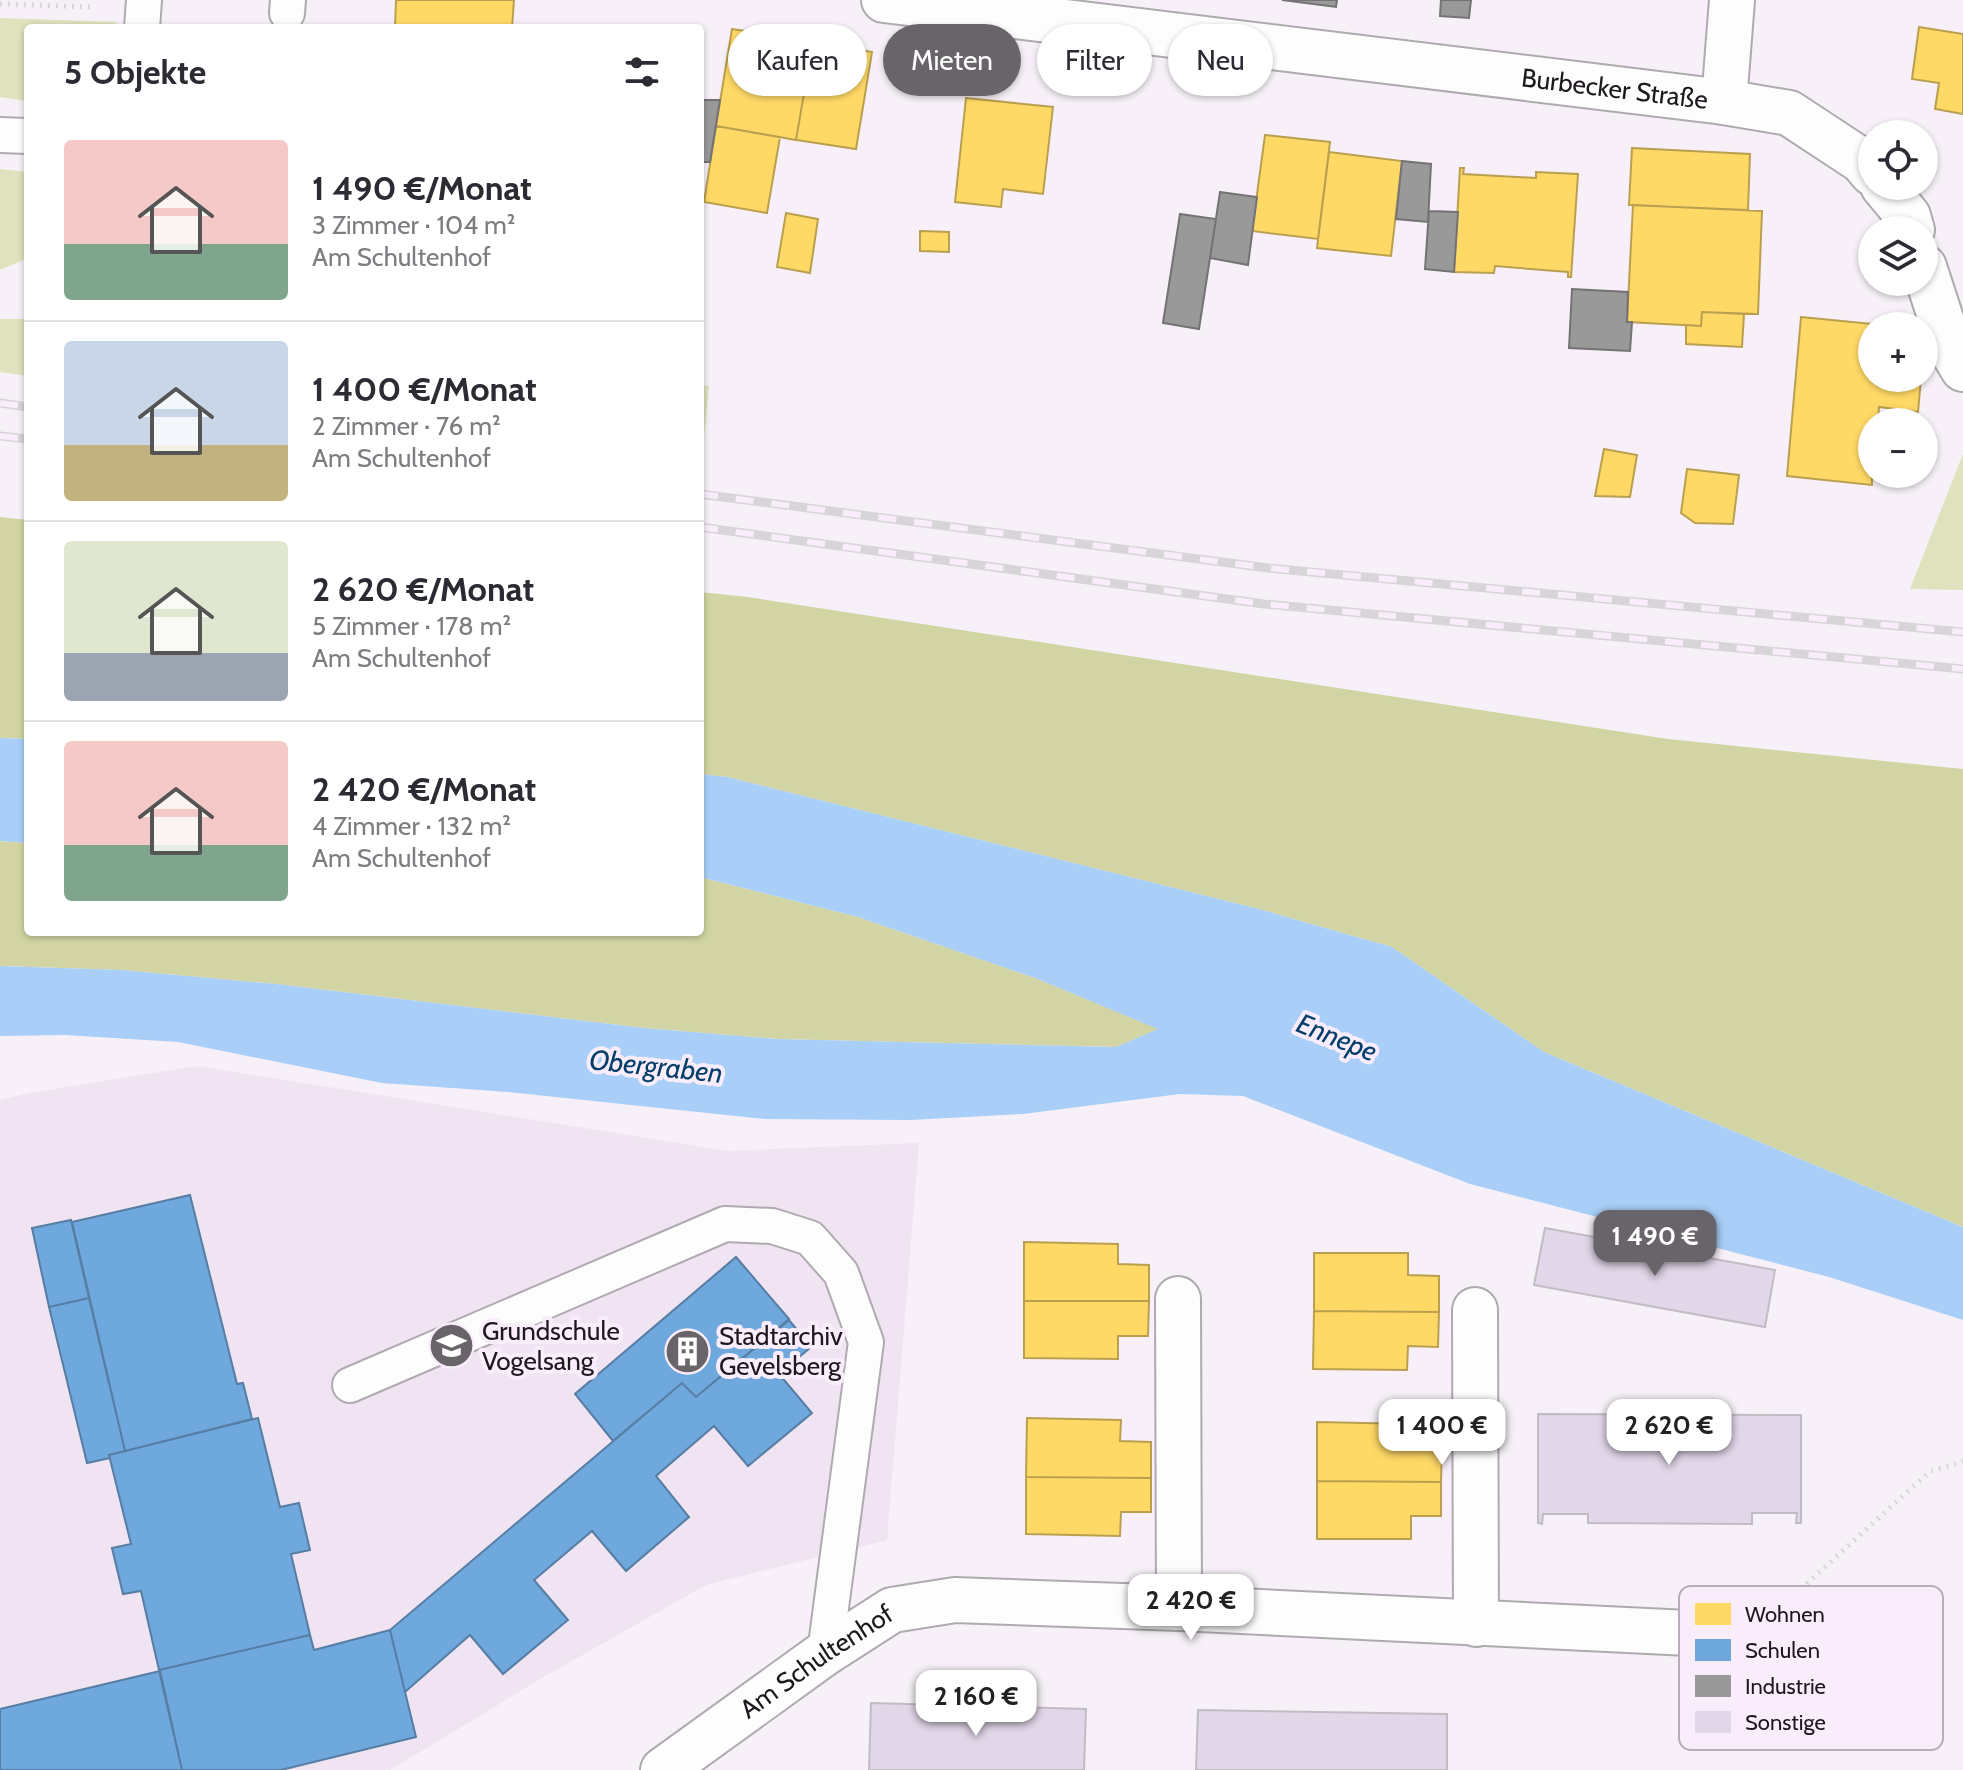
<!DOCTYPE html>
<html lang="de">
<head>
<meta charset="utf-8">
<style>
  :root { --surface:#fff; --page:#f7f7f7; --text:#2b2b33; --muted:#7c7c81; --line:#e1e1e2; --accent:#69646a }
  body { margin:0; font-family:Cabin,sans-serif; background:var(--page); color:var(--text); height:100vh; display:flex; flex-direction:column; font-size:30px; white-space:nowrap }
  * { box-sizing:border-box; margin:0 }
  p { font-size:26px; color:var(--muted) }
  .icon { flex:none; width:44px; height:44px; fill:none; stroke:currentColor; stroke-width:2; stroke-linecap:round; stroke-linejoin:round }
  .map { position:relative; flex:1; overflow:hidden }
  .drawer { position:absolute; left:24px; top:24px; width:680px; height:912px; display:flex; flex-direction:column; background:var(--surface); border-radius:8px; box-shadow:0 2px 6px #0004 }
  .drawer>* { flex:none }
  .top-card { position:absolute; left:728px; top:24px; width:760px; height:72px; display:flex; gap:16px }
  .fabs { position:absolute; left:1858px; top:120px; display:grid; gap:16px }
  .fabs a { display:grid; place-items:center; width:80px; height:80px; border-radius:50%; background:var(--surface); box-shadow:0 2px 6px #0004; font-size:40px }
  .price { position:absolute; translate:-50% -68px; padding:0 18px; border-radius:16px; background:#fff; color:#222; font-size:26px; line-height:52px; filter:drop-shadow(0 2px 4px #0008) }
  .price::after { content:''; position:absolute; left:50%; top:48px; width:24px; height:18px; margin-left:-12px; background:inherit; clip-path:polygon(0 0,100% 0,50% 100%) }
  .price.active { background:var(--accent); color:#fff }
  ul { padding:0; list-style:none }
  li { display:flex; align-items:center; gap:24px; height:200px; padding:0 40px }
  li+li { border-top:2px solid var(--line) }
  li span { display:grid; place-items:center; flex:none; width:224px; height:160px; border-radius:8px; color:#555 }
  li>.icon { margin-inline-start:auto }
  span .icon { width:96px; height:96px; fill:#fffc; stroke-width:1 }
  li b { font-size:34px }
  h2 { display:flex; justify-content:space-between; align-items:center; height:96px; padding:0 40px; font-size:34px }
  .pill { padding:0 28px; border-radius:36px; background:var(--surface); box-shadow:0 2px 6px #0004; font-size:28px; line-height:72px }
  .pill.active { background:var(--accent); color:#fff }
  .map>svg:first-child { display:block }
  .built { fill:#f0e3f2 }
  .green { fill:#dfe2bc }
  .forest { fill:#d2d5a3 }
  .water { fill:#a9cff8 }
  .homes { fill:#ffd966; stroke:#bb9f50; stroke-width:2 }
  .schools { fill:#6fa8dc; stroke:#567da3; stroke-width:2 }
  .industry { fill:#999; stroke:#747274; stroke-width:2 }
  .building { fill:#e2d6e9; stroke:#c1bcc3; stroke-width:2 }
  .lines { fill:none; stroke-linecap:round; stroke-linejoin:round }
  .lane-casing { stroke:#afaab0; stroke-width:38 }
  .street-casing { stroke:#afaab0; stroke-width:48 }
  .path { stroke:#d9d6d9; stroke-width:5; stroke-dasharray:2 6; stroke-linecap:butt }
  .lane { stroke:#fefdfe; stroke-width:34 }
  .street { stroke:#fefdfe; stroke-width:44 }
  .rail-casing { stroke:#d7d5d8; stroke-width:9 }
  .rail { stroke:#f9edfb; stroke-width:6; stroke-dasharray:18; stroke-linecap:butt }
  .labels { text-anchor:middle; stroke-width:8; stroke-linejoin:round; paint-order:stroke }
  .street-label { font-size:26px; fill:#1c181d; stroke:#f9edfb }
  .poi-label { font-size:26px; fill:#1c181d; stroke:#f9edfb; text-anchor:start }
  .water-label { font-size:28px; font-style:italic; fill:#043e69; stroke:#f9edfb }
  .key { fill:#f9edfb; stroke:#b7adb8; stroke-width:2 }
  .key-label { font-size:22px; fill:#1c181d }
</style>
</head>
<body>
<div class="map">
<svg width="1963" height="1770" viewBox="0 0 1963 1770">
  <rect width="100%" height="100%" fill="#f7f0f8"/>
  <path class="built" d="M 197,1066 L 728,1151 L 919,1143 L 887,1540 L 706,1585 L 547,1675 L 390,1770 L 0,1770 L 0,1100 L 29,1093 Z"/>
  <path class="green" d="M 0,18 L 116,22 L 116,28 L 28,28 L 28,101 L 0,97 Z
    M 0,169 L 28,172 L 28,258 L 0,270 Z
    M 0,319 L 28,319 L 28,376 L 0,372 Z
    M 700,385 L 709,386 L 702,459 L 700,458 Z
    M 1963,454 L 1963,590 L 1910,589 Z"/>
  <path class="forest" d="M 0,517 L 28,520 L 28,739 L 0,738 Z
    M 700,592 L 748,597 L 1668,739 L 1963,769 L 1963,1227 L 1544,1052 L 1392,947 L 1259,909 L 727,777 L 700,774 Z
    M 0,841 L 28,843 L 28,932 L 700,932 L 700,877 L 858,917 L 1035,978 L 1159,1029 L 1116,1047 L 777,1039 L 644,1028 L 276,984 L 122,970 L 0,966 Z"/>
  <path class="water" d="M 0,738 L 28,739 L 28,843 L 0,841 Z
    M 700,774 L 727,777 L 1259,909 L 1392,947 L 1544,1052 L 1963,1227 L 1963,1320 L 1829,1277 L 1470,1184 L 1243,1096 L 1180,1094 L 1023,1114 L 910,1120 L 765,1119 L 508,1092 L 382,1083 L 178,1042 L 65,1035 L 0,1036 L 0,966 L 122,970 L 276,984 L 644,1028 L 777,1039 L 1116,1047 L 1158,1029 L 1035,978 L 858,917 L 700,877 Z"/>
  <path class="homes" d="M 396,0 L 514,0 L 512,28 L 395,28 Z
    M 1919,27 L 1963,34 L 1963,114 L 1935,109 L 1939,83 L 1912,79 Z
    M 732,29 L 813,41 L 796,140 L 716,126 Z
    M 813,41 L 872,52 L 856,149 L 796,140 Z
    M 966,98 L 1053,107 L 1043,194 L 1003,189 L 1001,207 L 955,202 Z
    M 716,126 L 780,137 L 767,213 L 704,202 Z
    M 1265,135 L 1330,142 L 1318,239 L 1252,231 Z
    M 1632,148 L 1750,154 L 1748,210 L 1629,205 Z
    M 1329,152 L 1402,161 L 1391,256 L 1317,248 Z
    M 1460,168 L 1464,168 L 1463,174 L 1536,178 L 1536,172 L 1578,174 L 1571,277 L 1568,277 L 1568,272 L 1495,266 L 1494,273 L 1454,272 Z
    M 1633,205 L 1762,211 L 1758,314 L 1702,312 L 1701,326 L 1627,322 Z
    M 786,213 L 818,219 L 810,273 L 777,267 Z
    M 920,231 L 949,232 L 949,252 L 920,251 Z
    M 1702,312 L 1744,314 L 1742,347 L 1686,344 L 1686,325 L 1701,326 Z
    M 1801,317 L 1893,326 L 1872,326 L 1872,378 L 1921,378 L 1918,412 L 1879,407 L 1878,422 L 1872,422 L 1872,485 L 1787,476 Z
    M 1604,449 L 1637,455 L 1630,497 L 1595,496 Z
    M 1687,469 L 1739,475 L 1733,524 L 1695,523 L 1681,513 Z
    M 1024,1242 L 1118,1244 L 1118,1264 L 1149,1265 L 1149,1301 L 1024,1301 Z
    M 1314,1253 L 1408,1253 L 1408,1275 L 1439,1276 L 1439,1312 L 1314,1311 Z
    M 1024,1301 L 1149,1301 L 1148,1336 L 1118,1336 L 1118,1359 L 1024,1358 Z
    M 1314,1311 L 1439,1312 L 1438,1347 L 1408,1346 L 1407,1370 L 1313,1369 Z
    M 1027,1418 L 1121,1420 L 1120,1441 L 1151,1442 L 1151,1478 L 1026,1477 Z
    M 1317,1422 L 1411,1424 L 1411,1446 L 1442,1445 L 1441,1482 L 1317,1481 Z
    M 1026,1477 L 1151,1478 L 1151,1512 L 1121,1512 L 1120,1536 L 1026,1534 Z
    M 1317,1481 L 1441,1482 L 1441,1516 L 1411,1516 L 1411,1539 L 1317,1539 Z"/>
  <path class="schools" d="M 190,1195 L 237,1384 L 243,1383 L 252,1419 L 125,1451 L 72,1222 Z
    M 71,1220 L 89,1298 L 49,1307 L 32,1228 Z
    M 736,1257 L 789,1319 L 696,1397 L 682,1383 L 613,1441 L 575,1394 Z
    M 89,1298 L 125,1451 L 109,1455 L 110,1458 L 87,1463 L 49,1307 Z
    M 789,1320 L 811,1347 L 779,1374 L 812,1413 L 748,1466 L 714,1426 L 656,1476 L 689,1517 L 626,1571 L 592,1531 L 534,1580 L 568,1620 L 503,1674 L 470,1635 L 405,1692 L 390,1630 L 682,1383 L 696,1397 Z
    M 258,1418 L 280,1507 L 299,1503 L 310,1550 L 291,1554 L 310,1635 L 159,1670 L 141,1591 L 123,1594 L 112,1548 L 131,1544 L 109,1455 Z
    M 390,1630 L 416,1737 L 281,1770 L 182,1770 L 159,1670 L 310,1635 L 314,1650 Z
    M 160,1671 L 182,1770 L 0,1770 L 0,1709 Z"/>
  <path class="industry" d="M 1282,0 L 1337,0 L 1336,7 Z
    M 1441,0 L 1471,0 L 1469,18 L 1440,16 Z
    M 237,26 L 293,28 L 237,28 Z
    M 700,100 L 720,100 L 710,162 L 700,162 Z
    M 1402,161 L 1431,164 L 1428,222 L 1396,219 Z
    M 1220,192 L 1257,197 L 1248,265 L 1210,258 Z
    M 1429,211 L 1458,212 L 1454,272 L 1425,269 Z
    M 1180,214 L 1216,219 L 1199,329 L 1163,323 Z
    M 1572,289 L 1628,292 L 1627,322 L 1632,322 L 1630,351 L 1569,348 Z"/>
  <path class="building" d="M 1545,1228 L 1775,1270 L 1765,1327 L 1534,1285 Z
    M 1538,1414 L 1801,1415 L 1801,1523 L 1796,1523 L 1797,1513 L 1752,1513 L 1752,1524 L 1588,1523 L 1588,1514 L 1543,1514 L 1542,1524 L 1538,1523 Z
    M 871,1703 L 1086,1709 L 1084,1770 L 869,1770 Z
    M 1198,1710 L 1447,1714 L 1447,1770 L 1196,1770 Z"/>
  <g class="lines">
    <defs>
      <path id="lane" d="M 287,13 L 288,0
        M 142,28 L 144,0
        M 0,135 L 28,136
        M 350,1385 L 725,1224 L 772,1226 L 810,1238 L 841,1273 L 866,1342 L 825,1653"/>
      <g id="street">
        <path id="s1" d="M 884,0 L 1724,102 L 1789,113 L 1862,161 L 1872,173"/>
        <path d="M 1724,102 L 1732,0"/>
        <path d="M 1883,186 L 1908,216 L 1912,230"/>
        <path d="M 1924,267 L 1950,347 L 1963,369"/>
        <path d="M 1178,1299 L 1179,1608"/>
        <path d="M 1475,1310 L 1476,1624"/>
        <path id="s2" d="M 663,1770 L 825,1653 L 892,1610 L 955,1600 L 1179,1608 L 1750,1636"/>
      </g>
    </defs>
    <use href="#lane" class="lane-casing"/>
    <use href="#street" class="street-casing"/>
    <path class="path" d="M 0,4 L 91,7
      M 1789,1600 L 1929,1472 L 1963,1461"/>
    <use href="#lane" class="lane"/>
    <use href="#street" class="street"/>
    <defs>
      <path id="rail" d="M 0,403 L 28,407
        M 0,436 L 28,439
        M 700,494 L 1268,568 L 1963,632
        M 700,527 L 1264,604 L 1963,669"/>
    </defs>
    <use href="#rail" class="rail-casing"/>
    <use href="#rail" class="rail"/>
  </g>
  <defs>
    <symbol id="school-disc" viewBox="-11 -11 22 22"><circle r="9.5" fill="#69646a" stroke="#f9edfb"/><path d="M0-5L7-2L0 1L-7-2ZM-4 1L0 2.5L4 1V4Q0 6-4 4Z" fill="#fff"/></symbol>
    <symbol id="building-disc" viewBox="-11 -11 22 22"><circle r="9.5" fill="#69646a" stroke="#f9edfb"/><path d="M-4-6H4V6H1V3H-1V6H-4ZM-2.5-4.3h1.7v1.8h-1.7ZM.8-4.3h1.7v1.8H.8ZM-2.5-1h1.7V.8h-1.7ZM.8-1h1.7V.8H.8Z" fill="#fff"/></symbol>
  </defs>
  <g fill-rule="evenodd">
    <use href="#school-disc" x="426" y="1320" width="51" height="51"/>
    <use href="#building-disc" x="662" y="1326" width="51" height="51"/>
  </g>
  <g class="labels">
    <g class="street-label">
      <text dy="9" stroke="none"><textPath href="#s1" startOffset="736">Burbecker Straße</textPath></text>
      <text dy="9" stroke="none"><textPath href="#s2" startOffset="188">Am Schultenhof</textPath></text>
    </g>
    <g class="poi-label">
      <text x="482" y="1340">Grundschule<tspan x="482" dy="30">Vogelsang</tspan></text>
      <text x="719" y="1345">Stadtarchiv<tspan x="719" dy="30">Gevelsberg</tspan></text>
    </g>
    <g class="water-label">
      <text transform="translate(1337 1037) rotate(22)" y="10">Ennepe</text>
      <text transform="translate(656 1066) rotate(6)" y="10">Obergraben</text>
    </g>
  </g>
  <rect x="1679" y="1586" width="264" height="164" rx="12" class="key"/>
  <rect x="1695" y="1603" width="36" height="22" fill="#ffd966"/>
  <rect x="1695" y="1639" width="36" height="22" fill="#6fa8dc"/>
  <rect x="1695" y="1675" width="36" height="22" fill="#999"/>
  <rect x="1695" y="1711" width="36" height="22" fill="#e2d6e9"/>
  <g class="key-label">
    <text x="1745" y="1622">Wohnen</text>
    <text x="1745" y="1658">Schulen</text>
    <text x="1745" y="1694">Industrie</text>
    <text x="1745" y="1730">Sonstige</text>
  </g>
</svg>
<div class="fabs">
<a><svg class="icon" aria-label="locate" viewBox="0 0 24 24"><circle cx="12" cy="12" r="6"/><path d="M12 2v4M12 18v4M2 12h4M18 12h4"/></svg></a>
<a><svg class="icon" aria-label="layers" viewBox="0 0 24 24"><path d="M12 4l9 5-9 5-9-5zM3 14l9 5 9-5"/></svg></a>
<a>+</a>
<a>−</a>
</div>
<b class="price active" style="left:1655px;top:1278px">1 490 €</b>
<b class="price" style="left:1442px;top:1467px">1 400 €</b>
<b class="price" style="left:1669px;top:1467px">2 620 €</b>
<b class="price" style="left:1191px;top:1642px">2 420 €</b>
<b class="price" style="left:976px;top:1738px">2 160 €</b>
<div class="top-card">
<a class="pill">Kaufen</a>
<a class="pill active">Mieten</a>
<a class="pill">Filter</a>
<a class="pill">Neu</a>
</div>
<section class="drawer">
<h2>5 Objekte<svg class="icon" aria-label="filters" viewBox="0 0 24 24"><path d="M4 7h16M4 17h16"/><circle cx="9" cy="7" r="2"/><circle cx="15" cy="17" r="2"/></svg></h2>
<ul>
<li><span style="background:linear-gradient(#f6c9c9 65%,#7fa58c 0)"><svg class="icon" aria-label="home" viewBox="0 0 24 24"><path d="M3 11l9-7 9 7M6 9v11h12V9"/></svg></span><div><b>1 490 €/Monat</b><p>3 Zimmer · 104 m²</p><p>Am Schultenhof</p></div></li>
<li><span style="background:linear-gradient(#c9d6e8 65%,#c2b280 0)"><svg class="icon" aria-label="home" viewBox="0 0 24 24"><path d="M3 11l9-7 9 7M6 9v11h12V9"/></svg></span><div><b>1 400 €/Monat</b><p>2 Zimmer · 76 m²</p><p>Am Schultenhof</p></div></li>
<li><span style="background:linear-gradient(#dfe7d0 70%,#9aa5b1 0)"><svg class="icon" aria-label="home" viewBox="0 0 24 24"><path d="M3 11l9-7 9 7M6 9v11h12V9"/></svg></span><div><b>2 620 €/Monat</b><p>5 Zimmer · 178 m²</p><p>Am Schultenhof</p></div></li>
<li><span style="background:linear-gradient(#f6c9c9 65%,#7fa58c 0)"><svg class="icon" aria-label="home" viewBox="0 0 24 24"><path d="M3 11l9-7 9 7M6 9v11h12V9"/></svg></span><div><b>2 420 €/Monat</b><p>4 Zimmer · 132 m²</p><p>Am Schultenhof</p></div></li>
</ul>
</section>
</div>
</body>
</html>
